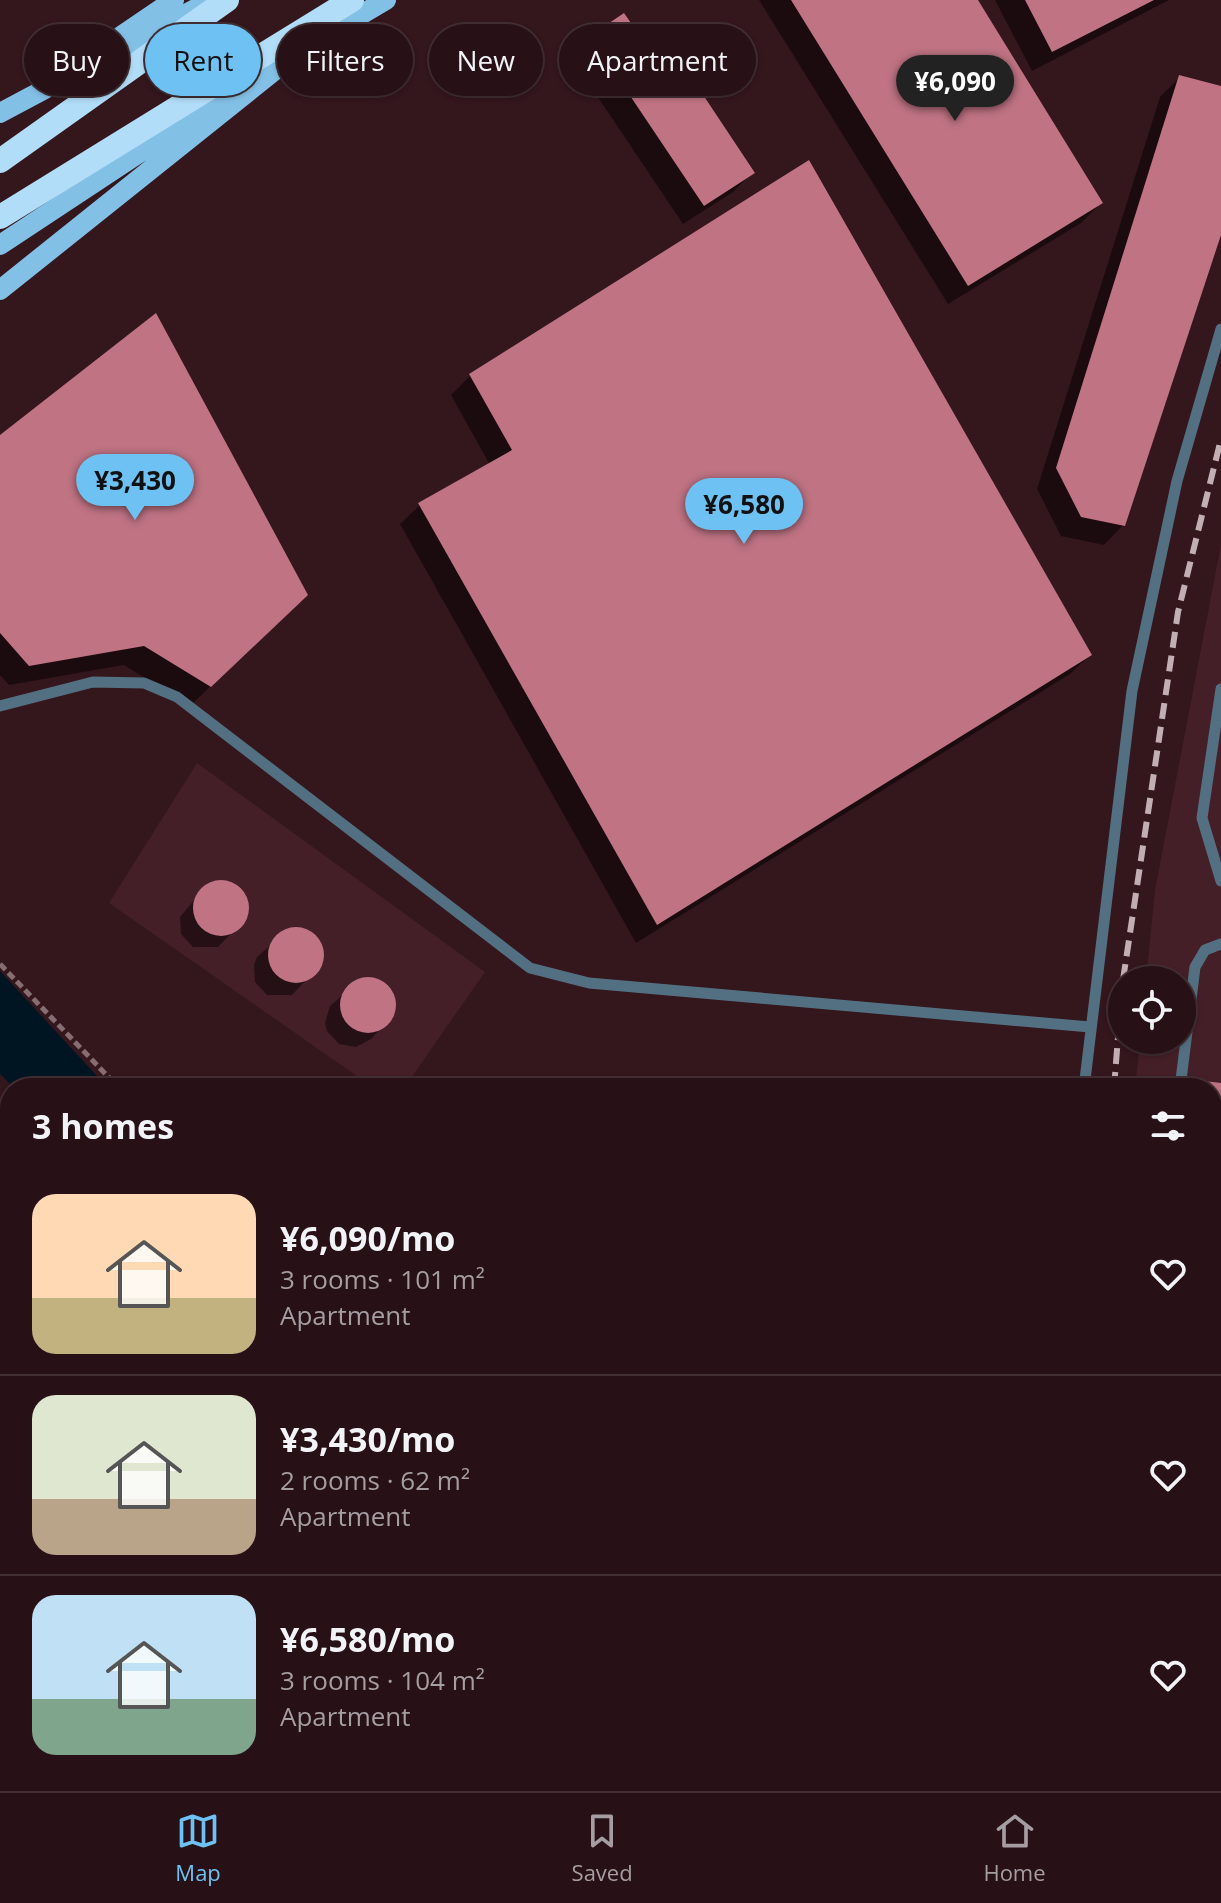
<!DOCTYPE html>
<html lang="en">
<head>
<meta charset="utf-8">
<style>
  :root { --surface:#271016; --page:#331e23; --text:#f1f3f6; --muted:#a49da1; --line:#433035; --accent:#6ec2f3 }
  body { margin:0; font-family:"Open Sans",sans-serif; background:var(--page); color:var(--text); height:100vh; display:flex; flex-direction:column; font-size:30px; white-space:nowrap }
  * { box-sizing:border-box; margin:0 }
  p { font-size:26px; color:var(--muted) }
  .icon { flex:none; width:44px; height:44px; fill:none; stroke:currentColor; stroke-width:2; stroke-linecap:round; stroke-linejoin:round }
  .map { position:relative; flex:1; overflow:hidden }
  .drawer { position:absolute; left:0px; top:1078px; width:1222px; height:714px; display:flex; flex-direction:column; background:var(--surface); border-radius:32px 32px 0 0; box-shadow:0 2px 6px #0004,0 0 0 2px var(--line) }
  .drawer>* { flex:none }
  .top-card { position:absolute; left:24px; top:24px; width:800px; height:72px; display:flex; gap:16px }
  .buttons { position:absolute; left:1108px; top:966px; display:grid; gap:16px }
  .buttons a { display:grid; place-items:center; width:88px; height:88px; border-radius:50%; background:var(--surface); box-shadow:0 2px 6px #0004,0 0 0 2px var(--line); font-size:40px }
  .price { position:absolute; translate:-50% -68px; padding:0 18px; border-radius:28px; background:var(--accent); color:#111; font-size:26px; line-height:52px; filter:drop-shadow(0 2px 4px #0008) }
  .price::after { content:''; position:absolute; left:50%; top:48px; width:24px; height:18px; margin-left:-12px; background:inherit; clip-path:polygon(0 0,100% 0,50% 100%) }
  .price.active { background:#222; color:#fff }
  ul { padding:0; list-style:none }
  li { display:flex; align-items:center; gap:24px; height:200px; padding:0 32px }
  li+li { border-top:2px solid var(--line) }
  li span { display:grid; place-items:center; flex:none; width:224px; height:160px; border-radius:24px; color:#555 }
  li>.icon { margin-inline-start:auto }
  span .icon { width:96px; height:96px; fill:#fffc; stroke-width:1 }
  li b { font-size:34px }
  h2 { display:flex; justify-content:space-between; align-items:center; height:96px; padding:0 32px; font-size:34px }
  .tag { padding:0 28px; border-radius:36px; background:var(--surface); box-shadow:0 2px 6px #0004,0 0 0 2px var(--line); font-size:28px; line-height:72px }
  .tag.active { background:var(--accent); color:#111 }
  .tabs { display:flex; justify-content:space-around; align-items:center; height:112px; border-top:2px solid var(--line); background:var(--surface); font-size:22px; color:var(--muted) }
  .tabs a { display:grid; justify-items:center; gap:4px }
  .tabs .active { color:var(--accent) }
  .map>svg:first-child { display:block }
  .built { fill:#441f28 }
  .water { fill:#001522 }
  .shadow { fill:#0007 }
  .building { fill:#bf7383 }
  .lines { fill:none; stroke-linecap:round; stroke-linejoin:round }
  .path { stroke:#856d72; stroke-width:5; stroke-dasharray:8 4; stroke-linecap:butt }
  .lane { stroke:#537082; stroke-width:11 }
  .primary { stroke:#83c0e6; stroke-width:20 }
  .highway { stroke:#b2ddf8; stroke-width:24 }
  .rail { stroke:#c1afb3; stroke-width:6; stroke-dasharray:16 8; stroke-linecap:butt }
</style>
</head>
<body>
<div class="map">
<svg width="1221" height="1791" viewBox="0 0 1221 1791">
  <rect width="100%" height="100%" fill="#34161d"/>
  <path class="built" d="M 1221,544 L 1221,1791 L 1072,1791 L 1073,1782 L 1212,1782 L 1212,1088 L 1135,1088 L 1140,1040 L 1182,1040 L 1182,980 L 1146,980 L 1155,890 Z
    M 197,763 L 485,972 L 404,1088 L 374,1088 L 109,903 Z"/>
  <path class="water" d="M 0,971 L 108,1088 L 14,1088 L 0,1074 Z"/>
  <path class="shadow" d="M 759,0 L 976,0 L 1101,203 L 1081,223 L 948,304 Z
    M 995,0 L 1169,0 L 1032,71 Z
    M 591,37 L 647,50 L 753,172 L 733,192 L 683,224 L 571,57 Z
    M 1179,78 L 1221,88 L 1221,228 L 1123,525 L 1104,545 L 1061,536 L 1037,489 L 1160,97 Z
    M 471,375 L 1090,655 L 1070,674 L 636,943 L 400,524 L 420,505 L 490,465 L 451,395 Z
    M 0,437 L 285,614 L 190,706 L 124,665 L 9,685 L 0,675 Z
    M 222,882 L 230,883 L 244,895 L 245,919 L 218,947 L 193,947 L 181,934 L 180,917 L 205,887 Z
    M 287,931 L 305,931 L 318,942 L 319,966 L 292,995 L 267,995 L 255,982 L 254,965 L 257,957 Z
    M 360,980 L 385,985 L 394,999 L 392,1016 L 371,1039 L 356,1047 L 339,1044 L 327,1031 L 325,1023 L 330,1006 Z
    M 1188,1081 L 1221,1085 L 1221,1396 L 1212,1405 L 1212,1088 L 1181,1088 Z"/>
  <path class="building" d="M 791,0 L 978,0 L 1103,203 L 968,286 Z
    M 1025,0 L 1154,0 L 1052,52 Z
    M 624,13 L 648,47 L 664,36 L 755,173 L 704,206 L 590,36 Z
    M 1179,75 L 1221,86 L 1221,235 L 1125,526 L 1081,517 L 1056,468 Z
    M 809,160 L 1092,655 L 657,925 L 418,503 L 512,450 L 469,374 Z
    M 156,313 L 308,595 L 211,687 L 144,646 L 29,666 L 0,633 L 0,435 Z
    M193 908a28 28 0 1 1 56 0a28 28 0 1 1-56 0Z
    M268 955a28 28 0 1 1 56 0a28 28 0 1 1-56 0Z
    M340 1005a28 28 0 1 1 56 0a28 28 0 1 1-56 0Z
    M 1187,1079 L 1221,1083 L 1221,1396 L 1212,1395 L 1212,1088 L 1186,1088 Z"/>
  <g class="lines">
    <path class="path" d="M 0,964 L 119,1088
      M 0,1167 L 10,1177
      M 1212,1485 L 1221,1486"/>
    <path class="lane" d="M 1221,689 L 1202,818 L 1221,881
      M 0,706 L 93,682 L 144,683 L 177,697 L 530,968 L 589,983 L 1090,1027
      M 1084,1088 L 1132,691 L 1177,481 L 1221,329
      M 1180,1088 L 1195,967 L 1205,950 L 1221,944
      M 0,1443 L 10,1451
      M 317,1782 L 324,1791
      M 771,1791 L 776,1782"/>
    <path class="primary" d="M 337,29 L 386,0
      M 121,36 L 174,0
      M 0,113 L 212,0
      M 0,245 L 230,93
      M 0,290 L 344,15"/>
    <path class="highway" d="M 0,161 L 227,0
      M 0,217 L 352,0"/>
    <path class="rail" d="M 1123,980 L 1178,612 L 1221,439
      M 1114,1088 L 1122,986
      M 1051,1791 L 1051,1782"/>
  </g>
</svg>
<div class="buttons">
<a><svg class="icon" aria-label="locate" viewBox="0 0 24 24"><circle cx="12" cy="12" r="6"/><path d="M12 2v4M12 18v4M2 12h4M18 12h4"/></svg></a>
</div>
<b class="price active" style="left:955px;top:123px">¥6,090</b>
<b class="price" style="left:135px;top:522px">¥3,430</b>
<b class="price" style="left:744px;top:546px">¥6,580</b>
<div class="top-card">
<a class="tag">Buy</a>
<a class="tag active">Rent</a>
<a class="tag">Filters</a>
<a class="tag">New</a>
<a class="tag">Apartment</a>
</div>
<section class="drawer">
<h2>3 homes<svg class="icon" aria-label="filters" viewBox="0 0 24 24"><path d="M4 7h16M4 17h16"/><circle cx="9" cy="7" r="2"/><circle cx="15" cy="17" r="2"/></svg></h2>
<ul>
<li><span style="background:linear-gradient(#ffd9b3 65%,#c2b280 0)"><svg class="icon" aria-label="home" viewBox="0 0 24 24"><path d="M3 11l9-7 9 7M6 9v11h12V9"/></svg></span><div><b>¥6,090/mo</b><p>3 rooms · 101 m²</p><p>Apartment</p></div><svg class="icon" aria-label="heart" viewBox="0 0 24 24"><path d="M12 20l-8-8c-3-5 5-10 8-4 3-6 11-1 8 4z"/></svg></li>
<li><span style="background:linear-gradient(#dfe7d0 65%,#b9a48a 0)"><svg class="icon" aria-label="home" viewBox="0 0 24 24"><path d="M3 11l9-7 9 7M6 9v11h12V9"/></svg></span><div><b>¥3,430/mo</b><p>2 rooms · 62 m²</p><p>Apartment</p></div><svg class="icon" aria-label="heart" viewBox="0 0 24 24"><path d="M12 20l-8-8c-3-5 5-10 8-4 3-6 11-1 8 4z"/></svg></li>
<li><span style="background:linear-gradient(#bfe0f5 65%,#7fa58c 0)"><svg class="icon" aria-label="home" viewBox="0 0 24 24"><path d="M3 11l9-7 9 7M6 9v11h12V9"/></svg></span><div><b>¥6,580/mo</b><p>3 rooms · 104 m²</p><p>Apartment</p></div><svg class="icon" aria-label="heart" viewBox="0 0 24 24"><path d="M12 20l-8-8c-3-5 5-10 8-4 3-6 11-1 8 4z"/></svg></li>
</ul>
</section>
</div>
<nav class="tabs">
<a class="active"><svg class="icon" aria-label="map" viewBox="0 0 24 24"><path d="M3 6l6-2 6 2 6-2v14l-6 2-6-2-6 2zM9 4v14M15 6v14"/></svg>Map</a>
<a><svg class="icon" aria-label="saved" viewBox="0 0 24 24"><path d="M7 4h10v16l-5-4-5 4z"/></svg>Saved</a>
<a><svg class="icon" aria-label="home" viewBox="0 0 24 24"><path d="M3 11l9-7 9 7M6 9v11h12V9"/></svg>Home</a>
</nav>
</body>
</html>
